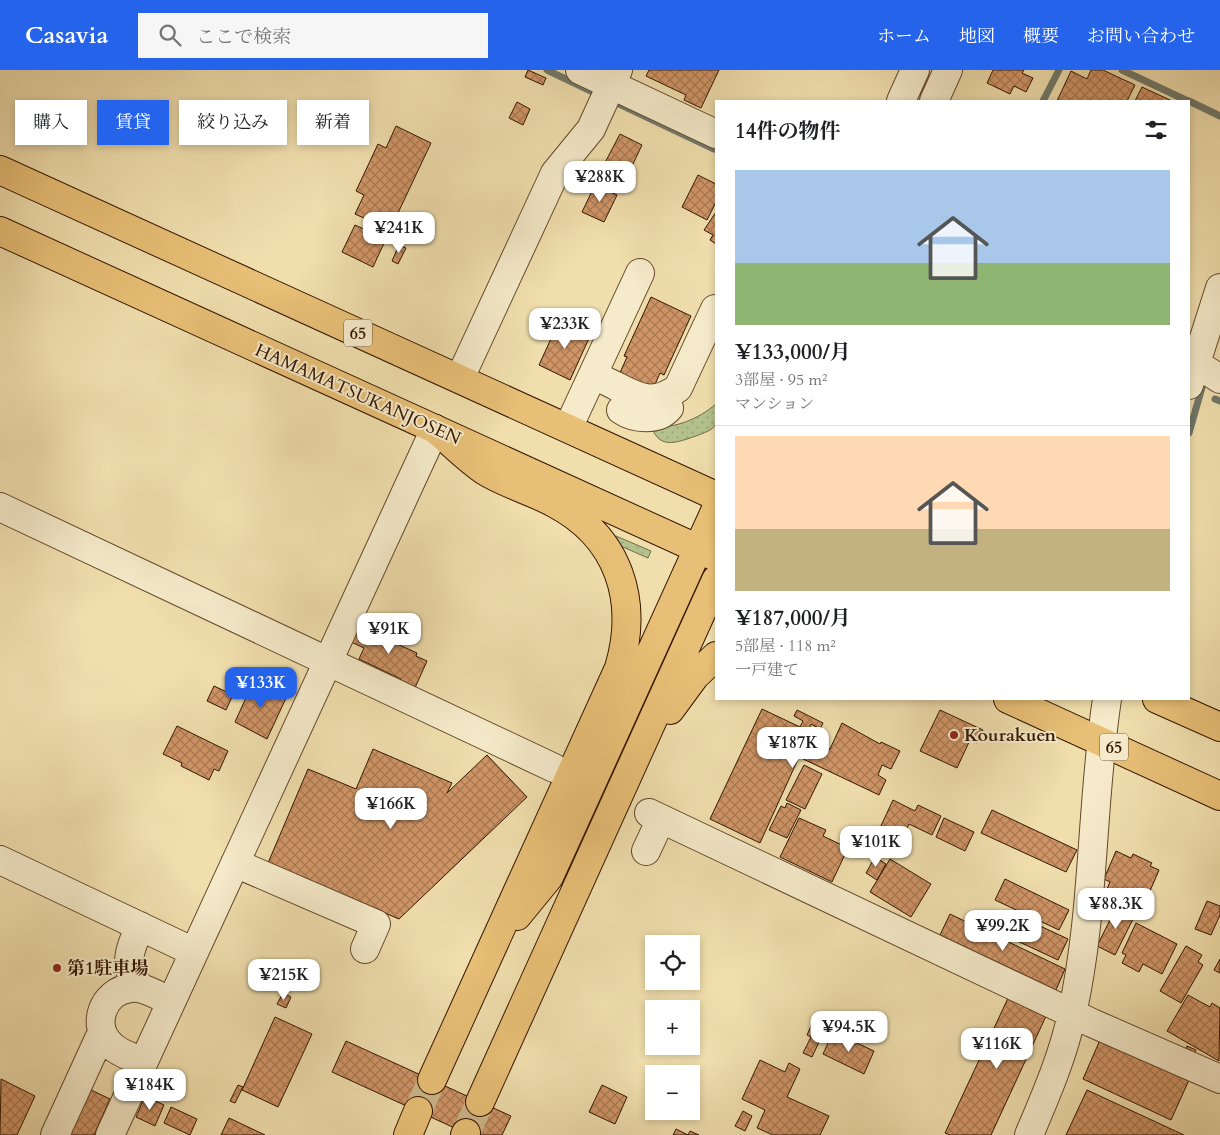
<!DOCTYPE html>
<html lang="ja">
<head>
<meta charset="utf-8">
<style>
  :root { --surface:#fff; --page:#f6f6f6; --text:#202124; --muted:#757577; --line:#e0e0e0; --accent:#2563eb }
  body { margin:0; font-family:Cardo,"Noto Serif JP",serif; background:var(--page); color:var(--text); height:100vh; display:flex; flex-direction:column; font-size:19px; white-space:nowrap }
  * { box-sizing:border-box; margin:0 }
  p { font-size:16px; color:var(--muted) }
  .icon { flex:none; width:28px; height:28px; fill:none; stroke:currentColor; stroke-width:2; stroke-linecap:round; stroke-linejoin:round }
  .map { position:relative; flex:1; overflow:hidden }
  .details { position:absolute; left:715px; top:30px; width:475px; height:600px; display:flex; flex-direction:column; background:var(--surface); border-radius:0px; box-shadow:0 2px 8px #0003 }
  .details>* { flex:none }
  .guide { position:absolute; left:15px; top:30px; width:475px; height:45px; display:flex; gap:10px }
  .fabs { position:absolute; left:645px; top:865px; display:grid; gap:10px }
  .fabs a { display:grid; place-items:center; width:55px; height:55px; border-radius:0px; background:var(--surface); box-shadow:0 2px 8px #0003; font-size:25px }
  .price { position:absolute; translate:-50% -42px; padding:0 11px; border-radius:10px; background:#fff; color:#222; font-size:16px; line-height:32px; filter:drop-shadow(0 1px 2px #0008) }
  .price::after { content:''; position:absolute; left:50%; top:30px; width:15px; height:11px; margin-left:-8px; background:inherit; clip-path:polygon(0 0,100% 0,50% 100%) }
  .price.on { background:var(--accent); color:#fff }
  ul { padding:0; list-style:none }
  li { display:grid; align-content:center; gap:10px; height:265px; padding:0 20px }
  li+li { border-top:1px solid var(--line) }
  li span { display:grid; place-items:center; height:155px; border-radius:0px; color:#555 }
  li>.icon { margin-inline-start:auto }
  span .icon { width:90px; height:90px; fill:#fffc; stroke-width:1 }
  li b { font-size:21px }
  h2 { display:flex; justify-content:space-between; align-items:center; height:60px; padding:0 20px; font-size:21px }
  .tag { padding:0 18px; border-radius:0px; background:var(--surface); box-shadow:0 2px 8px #0003; font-size:18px; line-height:45px }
  .tag.on { background:var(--accent); color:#fff }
  header { display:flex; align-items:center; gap:30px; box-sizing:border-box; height:70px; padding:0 25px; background:var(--accent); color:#fff }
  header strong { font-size:24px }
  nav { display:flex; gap:28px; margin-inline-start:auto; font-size:18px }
  .search { width:350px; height:45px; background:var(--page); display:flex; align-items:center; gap:12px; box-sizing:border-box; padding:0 18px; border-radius:0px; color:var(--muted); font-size:19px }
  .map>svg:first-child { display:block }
  .grass { fill:url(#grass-dots); stroke:#746c47 }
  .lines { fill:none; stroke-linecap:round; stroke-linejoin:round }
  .stream { stroke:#71796a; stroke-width:7 }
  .building { fill:url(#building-cross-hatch); stroke:#331600 }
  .highway-tunnel { stroke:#cab68a; stroke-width:28; stroke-dasharray:28 14; stroke-linecap:butt }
  .minor-casing { stroke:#62482b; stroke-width:30 }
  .major-casing { stroke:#331600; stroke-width:30 }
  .highway-casing { stroke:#331600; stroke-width:30 }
  .minor { stroke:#f5eaca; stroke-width:28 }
  .major { stroke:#e8bf76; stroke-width:28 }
  .highway { stroke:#e8bf76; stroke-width:28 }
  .poi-dot { fill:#8f2418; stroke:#f5eaca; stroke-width:2 }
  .labels { text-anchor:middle; stroke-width:4; stroke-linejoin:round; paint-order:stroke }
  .shield { fill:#f5eaca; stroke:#6d563d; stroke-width:1 }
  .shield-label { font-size:16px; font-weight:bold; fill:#331600 }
  .street-label { font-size:18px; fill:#331600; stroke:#f5eaca }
  .poi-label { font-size:18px; font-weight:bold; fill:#331600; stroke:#f5eaca; text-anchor:start }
</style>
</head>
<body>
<header>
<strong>Casavia</strong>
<div class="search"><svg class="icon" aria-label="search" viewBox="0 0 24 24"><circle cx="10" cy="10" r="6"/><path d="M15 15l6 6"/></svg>ここで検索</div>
<nav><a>ホーム</a><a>地図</a><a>概要</a><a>お問い合わせ</a></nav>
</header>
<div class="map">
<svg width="1220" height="1065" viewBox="0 0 1220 1065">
  <defs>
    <pattern id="grass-dots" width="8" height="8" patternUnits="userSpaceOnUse" patternTransform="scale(1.25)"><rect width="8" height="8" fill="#b4c28e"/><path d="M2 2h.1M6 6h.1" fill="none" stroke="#9ba679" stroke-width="1.8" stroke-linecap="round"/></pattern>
    <pattern id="building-cross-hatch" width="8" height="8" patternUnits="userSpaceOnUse" patternTransform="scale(1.25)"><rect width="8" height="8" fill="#d09567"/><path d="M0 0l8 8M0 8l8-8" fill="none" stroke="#a97952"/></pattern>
  </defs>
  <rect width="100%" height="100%" fill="#f0dead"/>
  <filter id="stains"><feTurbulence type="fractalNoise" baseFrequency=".004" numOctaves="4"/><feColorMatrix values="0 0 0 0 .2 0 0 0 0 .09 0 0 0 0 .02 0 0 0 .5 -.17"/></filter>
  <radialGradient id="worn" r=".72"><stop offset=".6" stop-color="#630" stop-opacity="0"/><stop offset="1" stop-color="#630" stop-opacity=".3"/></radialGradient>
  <path class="grass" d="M 716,334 L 716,354 C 712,361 703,363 696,366 C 678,372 660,380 652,358 C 677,357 697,350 716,334 Z
    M 616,466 L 651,481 L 648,488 L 616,474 L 613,468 Z"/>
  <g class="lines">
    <path class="stream" d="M 547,0 L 595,23
      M 1122,0 L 1188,31
      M 1043,31 L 1059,0
      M 1189,31 L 1220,46
      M 617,33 L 714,79
      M 1215,329 L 1220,331
      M 1189,363 L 1203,314"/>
  </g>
  <path class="building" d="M 528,0 L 546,8 L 543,15 L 525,7 Z
    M 649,0 L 719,0 L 701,38 L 684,30 L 686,25 L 646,6 Z
    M 993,0 L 1024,0 L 1022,3 L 1033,8 L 1026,22 L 1014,16 L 1010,24 L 987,13 Z
    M 1091,0 L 1103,0 L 1135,15 L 1127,31 L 1057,31 L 1071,1 L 1087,9 Z
    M 1142,17 L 1172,31 L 1135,31 Z
    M 517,32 L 530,39 L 523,55 L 509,48 Z
    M 396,56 L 431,73 L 390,160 L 355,144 L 364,125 L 356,121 L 378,74 L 386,78 Z
    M 620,64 L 642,75 L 623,115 L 599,104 Z
    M 698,105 L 716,114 L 716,132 L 707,150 L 682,137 Z
    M 595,115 L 617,125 L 604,152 L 582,142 Z
    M 716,142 L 716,174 L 710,170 L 713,165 L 704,160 Z
    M 355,155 L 386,169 L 373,197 L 342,182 Z
    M 399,175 L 406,178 L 398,194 L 392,191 Z
    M 651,227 L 691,246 L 664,305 L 660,303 L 652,321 L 619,305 L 627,287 L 624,286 Z
    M 560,249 L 591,264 L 570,310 L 539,295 Z
    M 359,554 L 369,559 L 371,556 L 397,568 L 395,573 L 417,583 L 416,586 L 427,591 L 414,620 L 399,613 L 401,609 L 359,589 L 364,578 L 351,572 Z
    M 254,610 L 287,626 L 267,669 L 235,652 Z
    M 214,616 L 233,625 L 226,640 L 207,631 Z
    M 762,639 L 800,657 L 803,651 L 794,646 L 797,640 L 823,653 L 820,659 L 811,654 L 806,665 L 809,666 L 808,669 L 830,679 L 842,653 L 880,674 L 881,672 L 900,681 L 891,699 L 882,695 L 878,705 L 886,710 L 879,725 L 799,687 L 760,773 L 710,749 Z
    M 940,640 L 983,660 L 977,673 L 970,670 L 957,698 L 920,681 Z
    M 177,656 L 228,681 L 219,701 L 214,699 L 209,710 L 181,696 L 182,693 L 163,684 Z
    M 373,679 L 452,713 L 447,723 L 487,685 L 527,727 L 399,849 L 268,793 L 308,699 L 356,719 Z
    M 804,695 L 822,704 L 805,739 L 786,730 Z
    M 893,730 L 915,741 L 918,735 L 941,746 L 932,765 L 909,754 L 901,771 L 879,760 Z
    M 787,733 L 801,740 L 787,768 L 769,760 L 781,736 L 785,738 Z
    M 992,740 L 1077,780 L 1066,802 L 981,763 Z
    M 799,748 L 826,760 L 823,766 L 848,778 L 832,812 L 780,787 Z
    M 944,748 L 974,762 L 965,781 L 936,767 Z
    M 881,764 L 895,770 L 887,787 L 873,781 Z
    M 1116,781 L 1131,788 L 1133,784 L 1152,793 L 1150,796 L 1159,800 L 1147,828 L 1133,822 L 1129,829 L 1107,819 L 1110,812 L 1104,809 Z
    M 875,787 L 886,794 L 877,810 L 866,803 Z
    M 890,789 L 931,814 L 911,847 L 870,822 Z
    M 1005,809 L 1069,840 L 1059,860 L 995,830 Z
    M 1207,831 L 1220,836 L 1220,845 L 1211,865 L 1195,859 Z
    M 1118,834 L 1136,843 L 1115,885 L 1097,876 Z
    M 950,844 L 1065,899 L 1056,920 L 940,865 Z
    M 1023,848 L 1068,869 L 1058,890 L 1013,869 Z
    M 1136,853 L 1177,874 L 1162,904 L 1143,894 L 1139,902 L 1122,893 L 1126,885 L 1122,883 Z
    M 1186,876 L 1202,885 L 1198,892 L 1203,895 L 1181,933 L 1160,921 Z
    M 1220,889 L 1220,903 L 1214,900 Z
    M 283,923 L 291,927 L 286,938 L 277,934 Z
    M 1188,925 L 1210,937 L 1212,933 L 1220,938 L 1219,991 L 1167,961 Z
    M 1009,926 L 1047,944 L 991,1065 L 950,1065 L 945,1063 Z
    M 816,945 L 829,951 L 812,987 L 803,983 L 811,967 L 807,965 Z
    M 275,947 L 312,964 L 278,1037 L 242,1020 Z
    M 833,962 L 874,981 L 864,1004 L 823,984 Z
    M 1100,970 L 1189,1010 L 1171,1050 L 1083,1009 Z
    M 346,971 L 511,1046 L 502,1065 L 470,1065 L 332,1002 Z
    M 1187,976 L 1196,980 L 1194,984 L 1185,981 Z
    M 760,990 L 785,1002 L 789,993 L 800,999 L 787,1027 L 829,1046 L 820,1065 L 773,1065 L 757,1058 L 765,1040 L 742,1029 Z
    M 1,1009 L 35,1026 L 17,1065 L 0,1065 Z
    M 238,1015 L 243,1017 L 235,1033 L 230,1031 Z
    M 602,1015 L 627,1027 L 615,1054 L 589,1042 Z
    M 91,1020 L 110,1029 L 94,1065 L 70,1065 Z
    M 1087,1020 L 1184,1065 L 1066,1065 Z
    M 145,1026 L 164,1035 L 155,1056 L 136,1047 Z
    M 171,1037 L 197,1049 L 190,1065 L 164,1053 Z
    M 660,1041 L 677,1041 L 674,1048 Z
    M 743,1041 L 752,1046 L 745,1061 L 735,1056 Z
    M 229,1048 L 265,1065 L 221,1065 Z
    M 676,1059 L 688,1065 L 690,1061 L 699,1065 L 673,1065 Z"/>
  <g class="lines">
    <path class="highway-tunnel" d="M 418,1041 L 432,1010
      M 466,1063 L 480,1032"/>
    <defs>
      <path id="minor" d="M 580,0 L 716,64
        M 901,31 L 915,0
        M 934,31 L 948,0
        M 1189,289 L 1220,309
        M 460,308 L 555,103 L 591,59 L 618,0
        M 606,311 C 633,324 650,339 678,318 L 715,239
        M 1189,315 L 1220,218
        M 621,340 C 634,349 658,351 669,338
        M 568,358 L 640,203
        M 0,437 L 554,698
        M 649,743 L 1092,953 L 1220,1009
        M 646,781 L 661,749
        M 0,790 L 194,882
        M 235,793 L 376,854 L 365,879
        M 140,856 C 130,879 121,898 141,918
        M 143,992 C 133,987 120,984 112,976 C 90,957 102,921 131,918 C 144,916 159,926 171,932
        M 55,1065 L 102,962
        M 110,1065 L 435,359
        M 1029,1065 C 1046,1025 1063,986 1072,944 C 1095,841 1091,733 1107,629"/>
      <path id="major" d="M 0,100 L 716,426
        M 0,161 L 716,487
        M 1008,629 L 1220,726
        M 1157,629 L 1220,657"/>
      <path id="highway" d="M 670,640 L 695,606 L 716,586
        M 517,846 L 549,807 L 716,439
        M 432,1010 L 619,598 C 639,530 619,467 554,433 C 532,421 506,414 485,401 C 467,389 451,372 435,359
        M 480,1032 L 716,510
        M 408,1065 L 418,1041
        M 465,1065 L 466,1063"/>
    </defs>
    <use href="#minor" class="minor-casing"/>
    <use href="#major" class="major-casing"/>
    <use href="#highway" class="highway-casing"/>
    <use href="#minor" class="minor"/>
    <use href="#major" class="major"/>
    <use href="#highway" class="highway"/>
  </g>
  <g class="poi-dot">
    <circle cx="954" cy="665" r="5"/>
    <circle cx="57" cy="898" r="5"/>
  </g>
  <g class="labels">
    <g class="shield">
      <rect x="344" y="249.5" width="28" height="27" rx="4"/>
      <rect x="1100" y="663.5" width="28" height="27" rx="4"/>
    </g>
    <g class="shield-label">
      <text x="358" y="269">65</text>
      <text x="1114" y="683">65</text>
    </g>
    <g class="street-label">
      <text transform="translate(358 324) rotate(24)" y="6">HAMAMATSUKANJOSEN</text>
    </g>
    <g class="poi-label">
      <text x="964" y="671">Kourakuen</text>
      <text x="67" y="904">第1駐車場</text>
    </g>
  </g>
  <rect width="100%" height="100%" filter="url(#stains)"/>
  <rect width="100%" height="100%" fill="url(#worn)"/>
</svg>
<div class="fabs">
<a><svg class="icon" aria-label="locate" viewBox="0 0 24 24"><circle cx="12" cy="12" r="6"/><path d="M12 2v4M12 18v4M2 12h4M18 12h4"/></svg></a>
<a>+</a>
<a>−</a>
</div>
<b class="price" style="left:600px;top:133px">¥288K</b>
<b class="price" style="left:399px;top:184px">¥241K</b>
<b class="price" style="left:565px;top:280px">¥233K</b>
<b class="price" style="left:389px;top:585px">¥91K</b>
<b class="price on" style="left:261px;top:639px">¥133K</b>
<b class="price" style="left:793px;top:699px">¥187K</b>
<b class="price" style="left:391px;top:760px">¥166K</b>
<b class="price" style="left:876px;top:798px">¥101K</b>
<b class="price" style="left:1116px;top:860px">¥88.3K</b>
<b class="price" style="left:1003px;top:882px">¥99.2K</b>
<b class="price" style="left:284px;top:931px">¥215K</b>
<b class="price" style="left:849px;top:983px">¥94.5K</b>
<b class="price" style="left:997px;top:1000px">¥116K</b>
<b class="price" style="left:150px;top:1041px">¥184K</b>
<div class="guide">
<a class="tag">購入</a>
<a class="tag on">賃貸</a>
<a class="tag">絞り込み</a>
<a class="tag">新着</a>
</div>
<section class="details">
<h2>14件の物件<svg class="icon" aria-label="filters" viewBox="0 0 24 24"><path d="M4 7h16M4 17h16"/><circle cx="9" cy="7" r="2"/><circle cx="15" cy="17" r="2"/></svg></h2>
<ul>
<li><span style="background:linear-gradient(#a9c7e8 60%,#8fb573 0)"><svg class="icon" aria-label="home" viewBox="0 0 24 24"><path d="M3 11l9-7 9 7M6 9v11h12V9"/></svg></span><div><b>¥133,000/月</b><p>3部屋 · 95 m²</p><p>マンション</p></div></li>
<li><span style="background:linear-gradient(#ffd9b3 60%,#c2b280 0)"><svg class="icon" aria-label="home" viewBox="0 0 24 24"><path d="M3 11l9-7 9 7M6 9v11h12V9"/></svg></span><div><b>¥187,000/月</b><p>5部屋 · 118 m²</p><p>一戸建て</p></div></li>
</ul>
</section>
</div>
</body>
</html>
